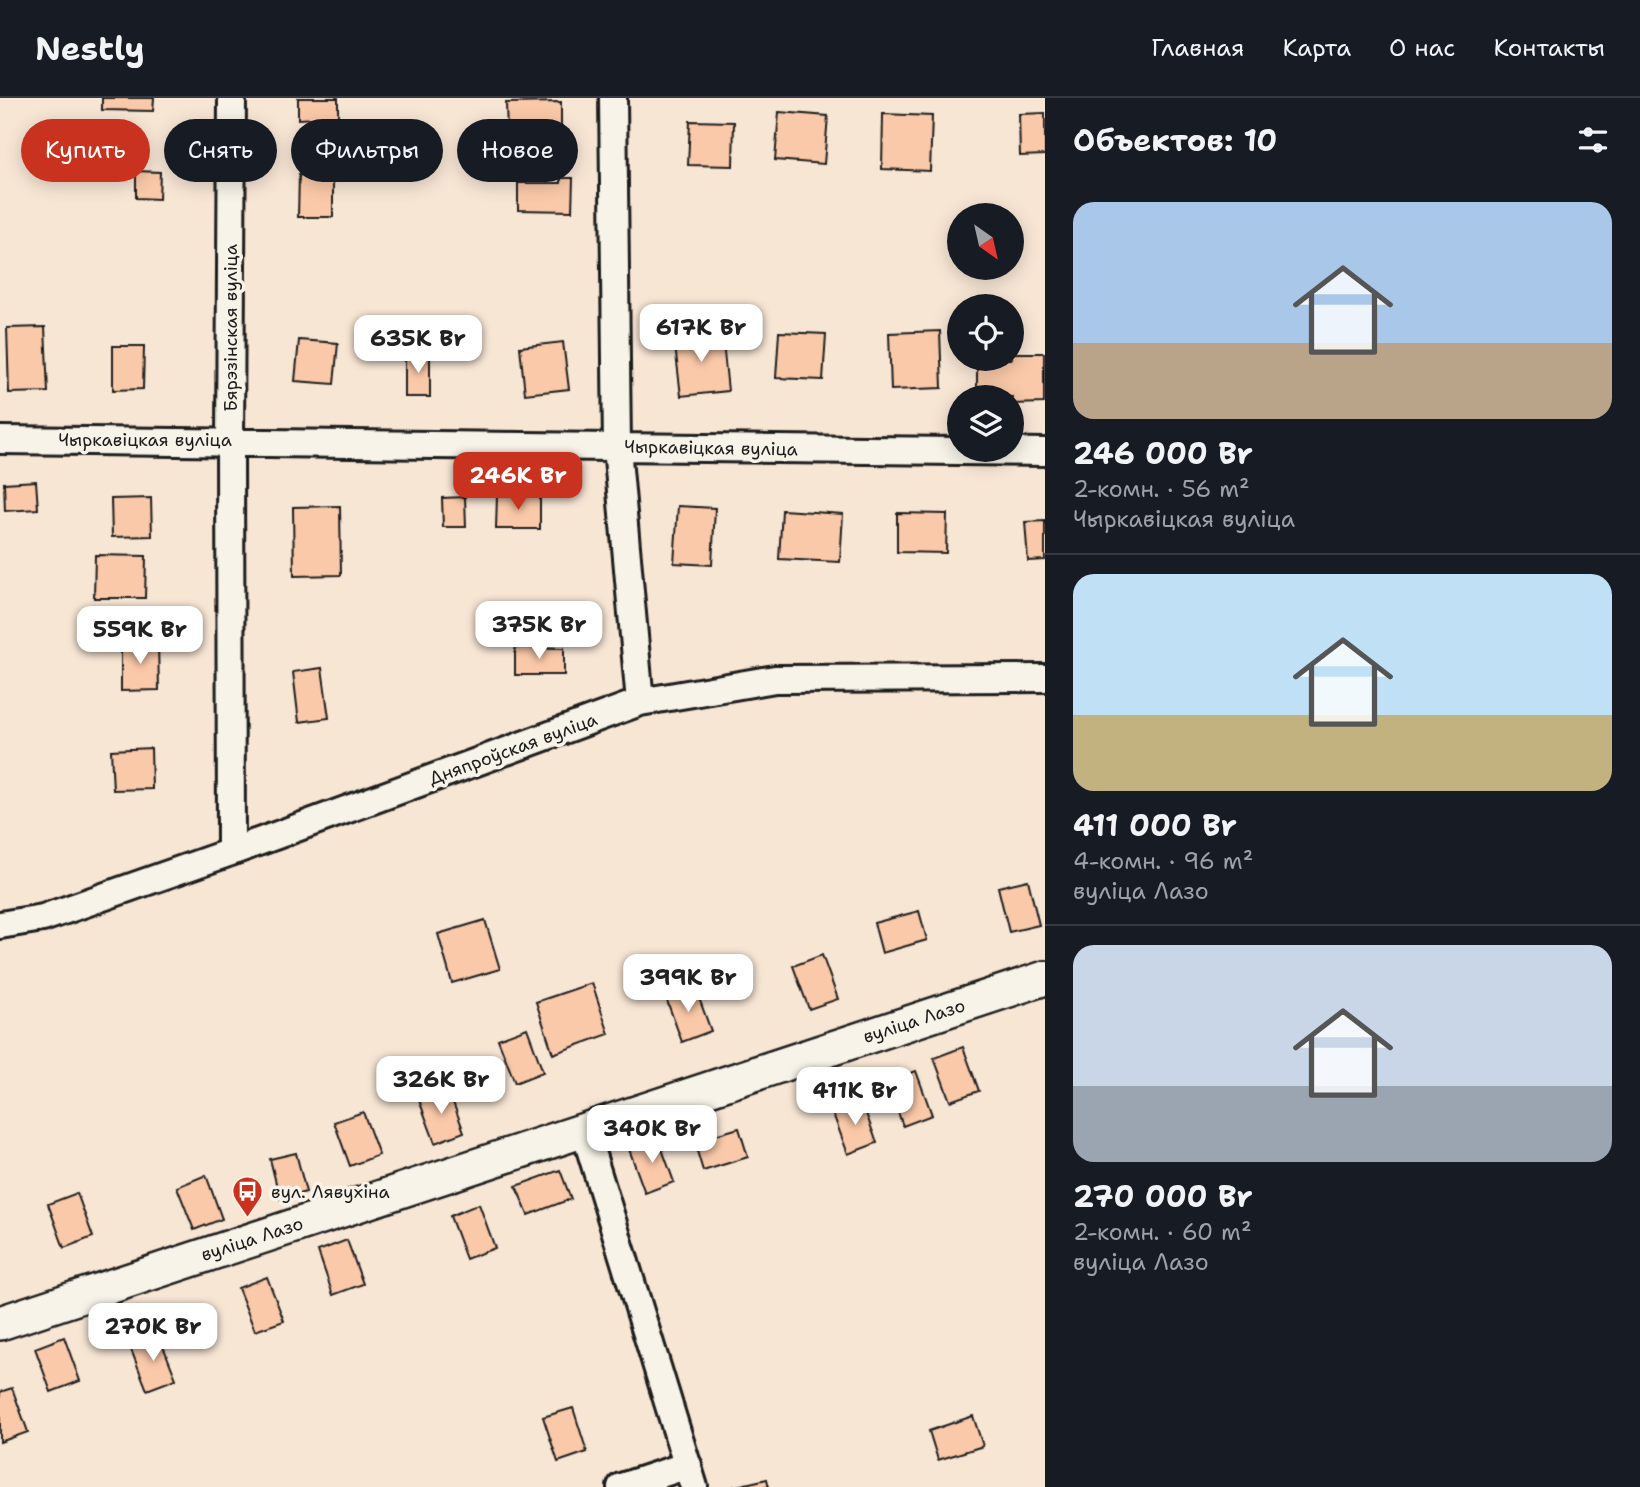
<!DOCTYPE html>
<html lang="ru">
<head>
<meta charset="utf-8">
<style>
  :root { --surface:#171b24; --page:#20242c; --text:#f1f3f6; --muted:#9ea1a6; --line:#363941; --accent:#c8321e }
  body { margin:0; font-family:"Shantell Sans",sans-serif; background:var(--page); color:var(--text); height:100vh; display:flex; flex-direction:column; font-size:26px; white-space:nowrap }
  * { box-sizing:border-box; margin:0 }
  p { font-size:23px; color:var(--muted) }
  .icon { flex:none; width:38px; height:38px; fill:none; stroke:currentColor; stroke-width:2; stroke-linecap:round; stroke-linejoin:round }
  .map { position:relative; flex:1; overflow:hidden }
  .sheet { display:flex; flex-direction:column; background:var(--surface); width:595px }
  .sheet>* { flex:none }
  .hud { position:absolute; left:21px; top:21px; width:665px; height:63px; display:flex; gap:14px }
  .needle { width:46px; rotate:146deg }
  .fabs { position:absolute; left:947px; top:105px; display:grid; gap:14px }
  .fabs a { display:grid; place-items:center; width:77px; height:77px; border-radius:50%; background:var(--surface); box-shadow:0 4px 18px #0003; font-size:35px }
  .price { position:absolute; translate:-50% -60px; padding:0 16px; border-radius:14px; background:#fff; color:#222; font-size:23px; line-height:46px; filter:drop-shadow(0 2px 4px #0008) }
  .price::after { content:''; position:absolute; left:50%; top:42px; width:21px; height:16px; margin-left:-10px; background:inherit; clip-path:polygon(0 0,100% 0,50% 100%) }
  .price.selected { background:var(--accent); color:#fff }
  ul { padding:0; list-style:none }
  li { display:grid; align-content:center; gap:14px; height:371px; padding:0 28px }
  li+li { border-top:2px solid var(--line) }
  li span { display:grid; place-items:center; height:217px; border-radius:21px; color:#555 }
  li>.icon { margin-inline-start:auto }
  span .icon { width:126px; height:126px; fill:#fffc; stroke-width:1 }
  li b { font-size:30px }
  h2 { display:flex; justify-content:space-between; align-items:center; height:84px; padding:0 28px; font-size:30px }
  .pill { padding:0 24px; border-radius:32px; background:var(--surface); box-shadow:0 4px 18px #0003; font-size:24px; line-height:63px }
  .pill.selected { background:var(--accent); color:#fff }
  header { display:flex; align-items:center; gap:42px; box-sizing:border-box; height:98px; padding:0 35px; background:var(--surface); border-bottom:2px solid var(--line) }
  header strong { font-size:33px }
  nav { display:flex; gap:38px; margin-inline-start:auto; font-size:24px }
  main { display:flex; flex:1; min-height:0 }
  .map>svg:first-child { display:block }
  .building { fill:#fac9a9; stroke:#1c1c1c; stroke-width:2 }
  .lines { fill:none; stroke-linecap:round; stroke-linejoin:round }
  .minor-casing { stroke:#1c1c1c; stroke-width:32 }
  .major-casing { stroke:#1c1c1c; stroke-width:38 }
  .minor { stroke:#f7f3e8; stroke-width:26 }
  .major { stroke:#f7f3e8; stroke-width:33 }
  .labels { text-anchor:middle; stroke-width:7; stroke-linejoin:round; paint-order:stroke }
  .street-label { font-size:18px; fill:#1c1c1c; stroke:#f7f3e8 }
  .poi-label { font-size:18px; fill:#1c1c1c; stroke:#f7f3e8; text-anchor:start }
</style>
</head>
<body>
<header>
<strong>Nestly</strong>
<nav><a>Главная</a><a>Карта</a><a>О нас</a><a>Контакты</a></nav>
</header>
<main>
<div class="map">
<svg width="1045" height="1389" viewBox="0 0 1045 1389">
  <rect width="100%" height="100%" fill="#f8e6d5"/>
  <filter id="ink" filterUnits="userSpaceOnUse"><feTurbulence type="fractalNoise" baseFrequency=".0143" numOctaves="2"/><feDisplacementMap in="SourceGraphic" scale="14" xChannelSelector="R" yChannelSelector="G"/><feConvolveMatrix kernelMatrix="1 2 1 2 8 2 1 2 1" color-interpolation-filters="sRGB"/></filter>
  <g filter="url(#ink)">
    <path class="building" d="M 102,0 L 154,0 L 153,13 L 102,12 Z
      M 298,0 L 338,0 L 338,19 L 298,21 Z
      M 561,4 L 561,35 L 507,36 L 506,5 Z
      M 779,14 L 828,18 L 824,66 L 775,62 Z
      M 1045,15 L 1045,57 L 1020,58 L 1019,16 Z
      M 883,16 L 932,18 L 930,73 L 882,71 Z
      M 690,23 L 734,24 L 733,68 L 688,67 Z
      M 136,73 L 160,74 L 159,101 L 136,100 Z
      M 299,77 L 333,78 L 333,119 L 298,119 Z
      M 561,80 L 573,80 L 572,113 L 518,112 L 518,85 L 561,85 Z
      M 45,229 L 48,294 L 9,295 L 7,230 Z
      M 940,233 L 942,290 L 891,292 L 889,235 Z
      M 722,234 L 728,293 L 681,298 L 674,239 Z
      M 779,234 L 826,236 L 823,282 L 776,280 Z
      M 299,242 L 338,245 L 334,286 L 295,283 Z
      M 563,244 L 569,291 L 525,296 L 520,249 Z
      M 113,248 L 144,248 L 143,291 L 113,292 Z
      M 430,254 L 430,299 L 405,299 L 405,255 Z
      M 1012,255 L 1044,255 L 1044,305 L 1012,306 L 1012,299 L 977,299 L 977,261 L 1012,261 Z
      M 36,383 L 38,411 L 5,413 L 4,385 Z
      M 497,397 L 540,398 L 540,431 L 496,431 Z
      M 465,399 L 466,429 L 443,429 L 442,400 Z
      M 151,400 L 152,438 L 112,439 L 111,401 Z
      M 340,408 L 341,477 L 294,478 L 293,409 Z
      M 678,408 L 715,410 L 712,467 L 674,465 Z
      M 782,412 L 843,416 L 840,464 L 779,461 Z
      M 897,415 L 947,416 L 946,455 L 897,454 Z
      M 1045,423 L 1045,462 L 1028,463 L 1025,424 Z
      M 95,457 L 146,458 L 145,500 L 94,500 Z
      M 158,542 L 159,592 L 121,593 L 121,543 Z
      M 515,549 L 564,550 L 564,577 L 515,577 Z
      M 322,570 L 329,620 L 299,624 L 293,574 Z
      M 151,650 L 152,691 L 113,692 L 111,652 Z
      M 1028,782 L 1039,827 L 1009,834 L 998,789 Z
      M 919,813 L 927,842 L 882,855 L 874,825 Z
      M 485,822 L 500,871 L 452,885 L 438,836 Z
      M 822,857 L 838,901 L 809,911 L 793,868 Z
      M 592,885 L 609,936 L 553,956 L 536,904 Z
      M 695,889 L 711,933 L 682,944 L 666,900 Z
      M 527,930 L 543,974 L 515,985 L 498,941 Z
      M 963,949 L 979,993 L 950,1003 L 934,960 Z
      M 916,973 L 932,1017 L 903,1028 L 887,984 Z
      M 448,991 L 464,1034 L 435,1045 L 419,1002 Z
      M 861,1002 L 877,1045 L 848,1056 L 832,1013 Z
      M 363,1014 L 379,1057 L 350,1068 L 334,1024 Z
      M 739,1030 L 748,1059 L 703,1073 L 694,1043 Z
      M 658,1040 L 674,1084 L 645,1095 L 629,1051 Z
      M 296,1055 L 306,1094 L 280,1101 L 270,1061 Z
      M 560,1072 L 571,1101 L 528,1117 L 516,1088 Z
      M 206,1077 L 222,1121 L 194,1132 L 177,1089 Z
      M 77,1095 L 93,1139 L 64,1150 L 48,1106 Z
      M 479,1106 L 495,1150 L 466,1161 L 450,1118 Z
      M 347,1142 L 363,1186 L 333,1197 L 318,1153 Z
      M 267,1179 L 284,1223 L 255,1233 L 238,1190 Z
      M 159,1238 L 176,1281 L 147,1292 L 130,1249 Z
      M 64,1239 L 80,1283 L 51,1294 L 35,1250 Z
      M 12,1290 L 28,1334 L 0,1344 L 0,1294 Z
      M 573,1310 L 587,1354 L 558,1364 L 543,1319 Z
      M 973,1318 L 983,1348 L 938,1362 L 929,1333 Z
      M 767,1381 L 769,1389 L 732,1389 Z"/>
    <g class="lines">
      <defs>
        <path id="minor" d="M 613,0 L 617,349 L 640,604
          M 0,342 L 1045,354
          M 231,754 L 230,343 L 232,0
          M 0,827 L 43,820 L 231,754 L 640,604 L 775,581 L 1045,580
          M 584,1031 L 694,1389
          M 621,1389 L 688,1367"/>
        <path id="major" d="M 0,1225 L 1045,880"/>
      </defs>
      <use href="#minor" class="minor-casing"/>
      <use href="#major" class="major-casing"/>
      <use href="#minor" class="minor"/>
      <use href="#major" class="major"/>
    </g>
  </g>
  <defs>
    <symbol id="bus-pin" viewBox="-11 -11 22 30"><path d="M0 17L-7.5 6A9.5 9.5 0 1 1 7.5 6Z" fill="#c8321e" stroke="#f7f3e8"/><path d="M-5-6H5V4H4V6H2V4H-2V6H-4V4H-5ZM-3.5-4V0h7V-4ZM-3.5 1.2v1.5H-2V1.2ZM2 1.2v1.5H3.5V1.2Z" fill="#fff"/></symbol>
  </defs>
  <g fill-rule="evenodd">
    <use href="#bus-pin" x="230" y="1076" width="35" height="47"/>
  </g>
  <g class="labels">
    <g class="street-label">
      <text transform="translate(231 230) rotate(-90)" y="6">Бярэзінская вуліца</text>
      <text x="145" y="348">Чыркавіцкая вуліца</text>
      <text transform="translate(711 350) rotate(1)" y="6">Чыркавіцкая вуліца</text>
      <text transform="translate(513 651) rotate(-20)" y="6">Дняпроўская вуліца</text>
      <text transform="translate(914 923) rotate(-18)" y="6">вуліца Лазо</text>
      <text transform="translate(252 1141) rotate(-18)" y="6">вуліца Лазо</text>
    </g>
    <g class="poi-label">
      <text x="271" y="1100">вул. Лявухіна</text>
    </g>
  </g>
</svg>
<div class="fabs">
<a><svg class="needle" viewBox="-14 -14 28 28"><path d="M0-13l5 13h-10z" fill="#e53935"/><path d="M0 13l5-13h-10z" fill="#9ea1a6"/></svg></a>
<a><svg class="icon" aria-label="locate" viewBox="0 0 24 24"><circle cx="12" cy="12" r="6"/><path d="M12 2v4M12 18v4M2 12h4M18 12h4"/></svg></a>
<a><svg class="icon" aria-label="layers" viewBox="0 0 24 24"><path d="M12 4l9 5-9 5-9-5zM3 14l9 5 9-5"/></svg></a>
</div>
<b class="price" style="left:701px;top:266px">617K Br</b>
<b class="price" style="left:418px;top:277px">635K Br</b>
<b class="price selected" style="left:518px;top:414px">246K Br</b>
<b class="price" style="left:539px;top:563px">375K Br</b>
<b class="price" style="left:140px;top:568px">559K Br</b>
<b class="price" style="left:688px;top:916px">399K Br</b>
<b class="price" style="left:441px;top:1018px">326K Br</b>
<b class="price" style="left:855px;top:1029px">411K Br</b>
<b class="price" style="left:652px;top:1067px">340K Br</b>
<b class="price" style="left:153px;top:1265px">270K Br</b>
<div class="hud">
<a class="pill selected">Купить</a>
<a class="pill">Снять</a>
<a class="pill">Фильтры</a>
<a class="pill">Новое</a>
</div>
</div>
<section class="sheet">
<h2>Объектов: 10<svg class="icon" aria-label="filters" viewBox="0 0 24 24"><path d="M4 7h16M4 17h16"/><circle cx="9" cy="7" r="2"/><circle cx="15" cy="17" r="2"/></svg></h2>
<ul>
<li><span style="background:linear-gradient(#a9c7e8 65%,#b9a48a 0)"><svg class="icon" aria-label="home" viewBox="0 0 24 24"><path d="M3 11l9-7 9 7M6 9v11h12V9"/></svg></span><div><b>246 000 Br</b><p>2-комн. · 56 m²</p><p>Чыркавіцкая вуліца</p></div></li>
<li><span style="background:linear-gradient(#bfe0f5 65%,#c2b280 0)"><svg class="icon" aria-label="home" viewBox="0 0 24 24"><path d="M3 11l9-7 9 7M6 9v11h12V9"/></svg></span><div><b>411 000 Br</b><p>4-комн. · 96 m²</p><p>вуліца Лазо</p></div></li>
<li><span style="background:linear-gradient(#c9d6e8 65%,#9aa5b1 0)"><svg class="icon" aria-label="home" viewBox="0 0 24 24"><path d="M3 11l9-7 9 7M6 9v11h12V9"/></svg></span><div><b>270 000 Br</b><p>2-комн. · 60 m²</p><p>вуліца Лазо</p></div></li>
</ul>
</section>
</main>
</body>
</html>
